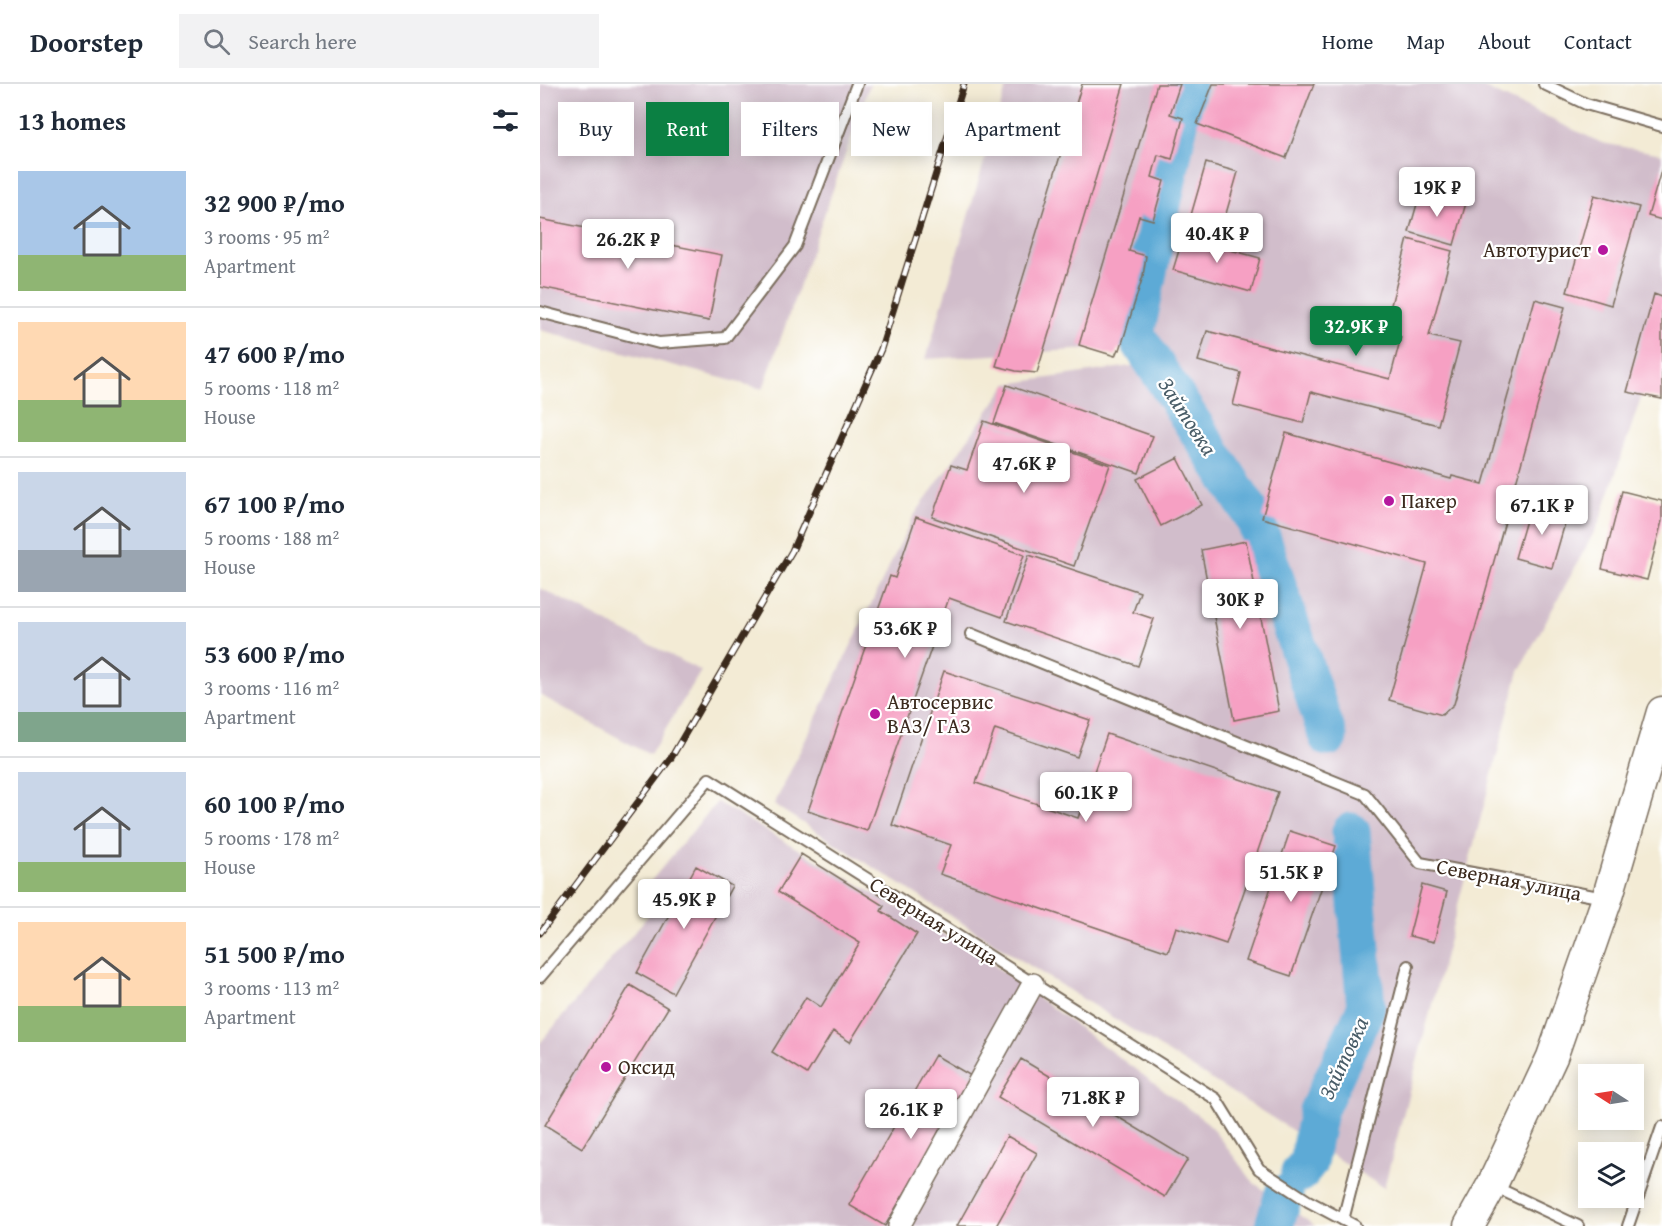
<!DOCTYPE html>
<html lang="en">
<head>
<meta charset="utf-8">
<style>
  :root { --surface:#fff; --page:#f2f2f3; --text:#1f2937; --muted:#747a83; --line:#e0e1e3; --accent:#0b8043 }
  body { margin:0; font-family:"Gentium Book Plus",serif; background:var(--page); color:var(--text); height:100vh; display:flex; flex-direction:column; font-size:22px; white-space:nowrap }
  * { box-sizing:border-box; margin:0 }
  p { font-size:20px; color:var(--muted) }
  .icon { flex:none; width:33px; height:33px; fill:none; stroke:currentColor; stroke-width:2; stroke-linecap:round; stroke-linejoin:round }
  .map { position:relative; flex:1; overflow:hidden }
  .details { display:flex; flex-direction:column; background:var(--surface); width:540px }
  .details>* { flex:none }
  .banner { position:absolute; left:18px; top:18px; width:570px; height:54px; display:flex; gap:12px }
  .needle { width:39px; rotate:282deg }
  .fabs { position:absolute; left:1038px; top:980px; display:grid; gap:12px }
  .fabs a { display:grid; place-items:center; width:66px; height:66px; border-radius:0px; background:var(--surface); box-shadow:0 3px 15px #0003; font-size:30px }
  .price { position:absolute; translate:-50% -51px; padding:0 14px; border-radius:6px; background:#fff; color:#222; font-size:20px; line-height:39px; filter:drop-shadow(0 2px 3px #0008) }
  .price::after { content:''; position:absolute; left:50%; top:36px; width:18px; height:14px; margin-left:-9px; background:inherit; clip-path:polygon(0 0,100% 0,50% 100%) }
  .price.on { background:var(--accent); color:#fff }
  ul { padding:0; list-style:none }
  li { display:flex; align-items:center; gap:18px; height:150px; padding:0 18px }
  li+li { border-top:2px solid var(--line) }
  li span { display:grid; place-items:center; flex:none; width:168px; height:120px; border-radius:0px; color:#555 }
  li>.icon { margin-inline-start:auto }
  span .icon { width:72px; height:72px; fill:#fffc; stroke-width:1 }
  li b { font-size:26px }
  h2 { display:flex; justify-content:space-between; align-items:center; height:72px; padding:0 18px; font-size:26px }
  .tag { padding:0 21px; border-radius:0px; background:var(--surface); box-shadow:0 3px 15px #0003; font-size:21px; line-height:54px }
  .tag.on { background:var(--accent); color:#fff }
  header { display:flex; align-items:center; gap:36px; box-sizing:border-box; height:84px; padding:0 30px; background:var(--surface); border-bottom:2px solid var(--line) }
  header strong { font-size:28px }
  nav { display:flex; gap:33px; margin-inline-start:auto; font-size:21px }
  .search { width:420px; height:54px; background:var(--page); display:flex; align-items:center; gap:15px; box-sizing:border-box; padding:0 21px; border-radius:0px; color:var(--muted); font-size:22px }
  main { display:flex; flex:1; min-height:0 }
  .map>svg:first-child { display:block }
  .industrial { fill:#d1bdcb }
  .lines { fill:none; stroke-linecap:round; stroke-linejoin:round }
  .river { stroke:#5daad6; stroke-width:39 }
  .building { fill:#f6a0c3 }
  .lane-casing { stroke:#7b6e5e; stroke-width:14 }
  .street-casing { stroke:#7b6e5e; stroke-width:24 }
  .secondary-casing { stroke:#7b6e5e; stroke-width:33 }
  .lane { stroke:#fff; stroke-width:10 }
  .street { stroke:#fff; stroke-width:21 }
  .secondary { stroke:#fff; stroke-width:30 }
  .rail-casing { stroke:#3b2a1e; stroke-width:7 }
  .rail { stroke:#fff; stroke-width:4.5; stroke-dasharray:14; stroke-linecap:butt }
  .poi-dot { fill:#b5179e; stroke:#fff; stroke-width:2 }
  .labels { text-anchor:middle; stroke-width:4.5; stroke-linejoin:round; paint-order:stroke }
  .poi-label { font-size:21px; fill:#3b2a1e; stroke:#fff; text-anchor:start }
  .street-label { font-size:21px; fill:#3b2a1e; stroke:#fff }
  .water-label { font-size:22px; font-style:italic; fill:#495d68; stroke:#fff }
</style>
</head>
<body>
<header>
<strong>Doorstep</strong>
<div class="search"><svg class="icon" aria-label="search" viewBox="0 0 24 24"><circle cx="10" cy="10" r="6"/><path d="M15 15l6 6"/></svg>Search here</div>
<nav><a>Home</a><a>Map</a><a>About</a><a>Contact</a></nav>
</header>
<main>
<section class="details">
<h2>13 homes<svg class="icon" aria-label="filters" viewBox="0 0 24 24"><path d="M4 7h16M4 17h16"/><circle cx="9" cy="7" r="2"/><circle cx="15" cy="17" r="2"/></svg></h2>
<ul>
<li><span style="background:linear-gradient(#a9c7e8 70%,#8fb573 0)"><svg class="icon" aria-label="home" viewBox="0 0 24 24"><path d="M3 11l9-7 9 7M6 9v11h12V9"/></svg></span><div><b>32 900 ₽/mo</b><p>3 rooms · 95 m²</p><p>Apartment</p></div></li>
<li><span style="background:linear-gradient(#ffd9b3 65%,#8fb573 0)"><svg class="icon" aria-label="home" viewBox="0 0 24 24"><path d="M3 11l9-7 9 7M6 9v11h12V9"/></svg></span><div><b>47 600 ₽/mo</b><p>5 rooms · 118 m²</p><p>House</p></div></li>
<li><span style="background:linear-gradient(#c9d6e8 65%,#9aa5b1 0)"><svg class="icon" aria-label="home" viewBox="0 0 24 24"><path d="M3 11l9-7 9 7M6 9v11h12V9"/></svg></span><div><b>67 100 ₽/mo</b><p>5 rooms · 188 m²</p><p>House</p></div></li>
<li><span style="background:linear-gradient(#c9d6e8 75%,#7fa58c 0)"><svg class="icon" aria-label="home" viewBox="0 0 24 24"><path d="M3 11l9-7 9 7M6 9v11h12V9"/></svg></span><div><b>53 600 ₽/mo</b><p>3 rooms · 116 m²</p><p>Apartment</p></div></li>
<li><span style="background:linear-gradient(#c9d6e8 75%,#8fb573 0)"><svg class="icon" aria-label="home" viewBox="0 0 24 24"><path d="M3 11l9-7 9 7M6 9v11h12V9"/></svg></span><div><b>60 100 ₽/mo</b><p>5 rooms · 178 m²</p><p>House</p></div></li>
<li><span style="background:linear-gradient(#ffd9b3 70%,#8fb573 0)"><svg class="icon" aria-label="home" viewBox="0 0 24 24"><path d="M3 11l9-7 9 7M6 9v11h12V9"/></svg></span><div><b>51 500 ₽/mo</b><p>3 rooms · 113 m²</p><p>Apartment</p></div></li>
</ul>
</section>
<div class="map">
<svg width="1122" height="1142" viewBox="0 0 1122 1142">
  <rect width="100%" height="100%" fill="#fff"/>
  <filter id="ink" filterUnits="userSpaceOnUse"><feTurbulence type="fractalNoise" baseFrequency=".0167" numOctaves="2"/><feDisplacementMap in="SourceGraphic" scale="12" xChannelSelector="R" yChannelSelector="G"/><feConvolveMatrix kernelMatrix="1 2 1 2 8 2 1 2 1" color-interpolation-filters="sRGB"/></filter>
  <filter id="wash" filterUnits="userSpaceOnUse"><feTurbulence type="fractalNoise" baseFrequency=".008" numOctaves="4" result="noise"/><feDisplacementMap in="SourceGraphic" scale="24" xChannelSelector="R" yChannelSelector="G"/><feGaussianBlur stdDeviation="1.35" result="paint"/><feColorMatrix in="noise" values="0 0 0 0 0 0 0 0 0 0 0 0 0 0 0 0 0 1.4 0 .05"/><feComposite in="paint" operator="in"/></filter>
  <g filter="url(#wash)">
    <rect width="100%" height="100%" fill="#f3ebd5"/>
    <path class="industrial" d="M 0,0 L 330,0 L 223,305 L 0,246 Z
      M 467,0 L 636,0 L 569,264 L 386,275 Z
      M 667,0 L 936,0 L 1062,59 L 1122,70 L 1122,251 L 1059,439 L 979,587 L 844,1104 L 234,721 L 373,433 L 467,300 L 598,281 Z
      M 0,504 L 161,587 L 110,671 L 0,611 Z
      M 177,718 L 443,873 L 668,1039 L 714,1099 L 775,1142 L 0,1142 L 0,959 L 125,812 L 110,798 Z"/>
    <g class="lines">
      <path class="river" d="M 647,0 L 595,250 L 715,435 L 788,653
        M 760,1089 L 768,1079 L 778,1027 L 826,924 L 811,748
        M 734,1142 L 744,1110"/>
    </g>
    <g id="blocks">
      <path class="building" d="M 542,0 L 584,0 L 497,289 L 476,287 L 456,282 Z
        M 617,0 L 640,0 L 630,30 L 643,34 L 632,75 L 618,71 L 612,93 L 624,97 L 613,136 L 599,132 L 589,167 L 606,172 L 603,192 L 580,266 L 578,265 L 575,272 L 539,261 Z
        M 673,0 L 774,0 L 746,74 L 657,40 Z
        M 666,79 L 698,88 L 679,154 L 647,145 Z
        M 1122,83 L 1122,136 L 1108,132 Z
        M 881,106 L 926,119 L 914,161 L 869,148 Z
        M 1054,111 L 1099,123 L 1071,221 L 1027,208 Z
        M 0,135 L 182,171 L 169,237 L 0,203 Z
        M 643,153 L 720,174 L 711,208 L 633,186 Z
        M 868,155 L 912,167 L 889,252 L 920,259 L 898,341 L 771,308 L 763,339 L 693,321 L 701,289 L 658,277 L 667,247 L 850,295 L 861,253 L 844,248 Z
        M 1114,210 L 1122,213 L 1122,315 L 1087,308 Z
        M 995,215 L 1025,223 L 914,620 L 902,631 L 849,616 L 887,480 L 722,434 L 746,349 L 911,395 L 912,392 L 943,400 Z
        M 467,301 L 613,352 L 599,389 L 454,339 Z
        M 444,337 L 570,381 L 534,482 L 392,433 L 411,381 L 427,386 Z
        M 638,374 L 662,421 L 621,442 L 597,395 Z
        M 1082,407 L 1122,417 L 1122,437 L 1107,496 L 1062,485 Z
        M 991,419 L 1028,429 L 1012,484 L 975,474 Z
        M 376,433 L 484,471 L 462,533 L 409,514 L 327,747 L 268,727 L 350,492 L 355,494 Z
        M 706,457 L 739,627 L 694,636 L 661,466 Z
        M 489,471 L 600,508 L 593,528 L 614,535 L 598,582 L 466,537 Z
        M 404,587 L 550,636 L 537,673 L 455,645 L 436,699 L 538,734 L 567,650 L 738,708 L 686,860 L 636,843 L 628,868 L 400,790 L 411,761 L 352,741 Z
        M 750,747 L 796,762 L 751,892 L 706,877 Z
        M 261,770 L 344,822 L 341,827 L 377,850 L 310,958 L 293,947 L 267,990 L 232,968 L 266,913 L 281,923 L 320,859 L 238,808 Z
        M 156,782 L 192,802 L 133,909 L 97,889 Z
        M 882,801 L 907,808 L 894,858 L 869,852 Z
        M 90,901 L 128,924 L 42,1064 L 5,1041 Z
        M 395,971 L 433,993 L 345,1142 L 309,1121 Z
        M 481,975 L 648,1075 L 625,1113 L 458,1013 Z
        M 467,1052 L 497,1069 L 456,1142 L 417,1142 Z"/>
    </g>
  </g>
  <g filter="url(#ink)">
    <use href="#blocks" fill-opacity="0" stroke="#7b6e5e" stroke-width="1.5"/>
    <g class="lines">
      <defs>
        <path id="lane" d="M 1004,0 L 1046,20 L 1122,42
          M 0,228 L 119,259 L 185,254 L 255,162 L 317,0
          M 431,550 L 825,710 L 880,779 L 1064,814
          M 0,893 L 169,695 L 676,1015 L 719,1085 L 768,1117 L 815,1142
          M 953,1102 L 1038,1142
          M 803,1136 L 868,882
          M 1088,1142 L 1122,1043"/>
        <path id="street" d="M 359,1142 L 493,900"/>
        <path id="secondary" d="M 929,1142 L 952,1101 L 1012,973 L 1067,815 L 1122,628"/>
      </defs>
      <use href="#lane" class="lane-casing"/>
      <use href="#street" class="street-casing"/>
      <use href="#secondary" class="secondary-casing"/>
      <use href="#lane" class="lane"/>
      <use href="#street" class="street"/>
      <use href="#secondary" class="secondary"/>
      <defs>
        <path id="rail" d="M 0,849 L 131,674 L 252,467 L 341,265 L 424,0"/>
      </defs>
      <use href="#rail" class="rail-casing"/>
      <use href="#rail" class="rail"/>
    </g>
  </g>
  <g class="poi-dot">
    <circle cx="1063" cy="166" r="6"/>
    <circle cx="849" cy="417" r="6"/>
    <circle cx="335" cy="630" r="6"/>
    <circle cx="66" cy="983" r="6"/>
  </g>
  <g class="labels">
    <g class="poi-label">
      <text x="1051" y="173" text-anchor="end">Автотурист</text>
      <text x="861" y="424">Пакер</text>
      <text x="347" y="625">Автосервис<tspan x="347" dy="24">ВАЗ/ ГАЗ</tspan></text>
      <text x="78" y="990">Оксид</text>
    </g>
    <g class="street-label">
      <text transform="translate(969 796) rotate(11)" y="7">Северная улица</text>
      <text transform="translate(394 837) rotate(32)" y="7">Северная улица</text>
    </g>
    <g class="water-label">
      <text transform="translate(648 332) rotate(57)" y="8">Зайтовка</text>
      <text transform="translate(803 974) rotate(-65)" y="8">Зайтовка</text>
    </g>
  </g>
</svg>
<div class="fabs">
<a><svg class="needle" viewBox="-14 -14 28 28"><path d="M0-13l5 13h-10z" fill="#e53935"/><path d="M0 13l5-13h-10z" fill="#747a83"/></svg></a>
<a><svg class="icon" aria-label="layers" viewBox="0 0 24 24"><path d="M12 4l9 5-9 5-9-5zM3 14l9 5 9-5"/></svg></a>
</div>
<b class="price" style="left:897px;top:134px">19K ₽</b>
<b class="price" style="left:677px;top:180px">40.4K ₽</b>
<b class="price" style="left:88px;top:186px">26.2K ₽</b>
<b class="price on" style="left:816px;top:273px">32.9K ₽</b>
<b class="price" style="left:484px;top:410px">47.6K ₽</b>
<b class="price" style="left:1002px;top:452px">67.1K ₽</b>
<b class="price" style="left:700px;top:546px">30K ₽</b>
<b class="price" style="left:365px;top:575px">53.6K ₽</b>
<b class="price" style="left:546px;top:739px">60.1K ₽</b>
<b class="price" style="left:751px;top:819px">51.5K ₽</b>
<b class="price" style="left:144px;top:846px">45.9K ₽</b>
<b class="price" style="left:553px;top:1044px">71.8K ₽</b>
<b class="price" style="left:371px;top:1056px">26.1K ₽</b>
<div class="banner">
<a class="tag">Buy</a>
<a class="tag on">Rent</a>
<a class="tag">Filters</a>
<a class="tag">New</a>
<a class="tag">Apartment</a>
</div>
</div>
</main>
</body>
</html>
